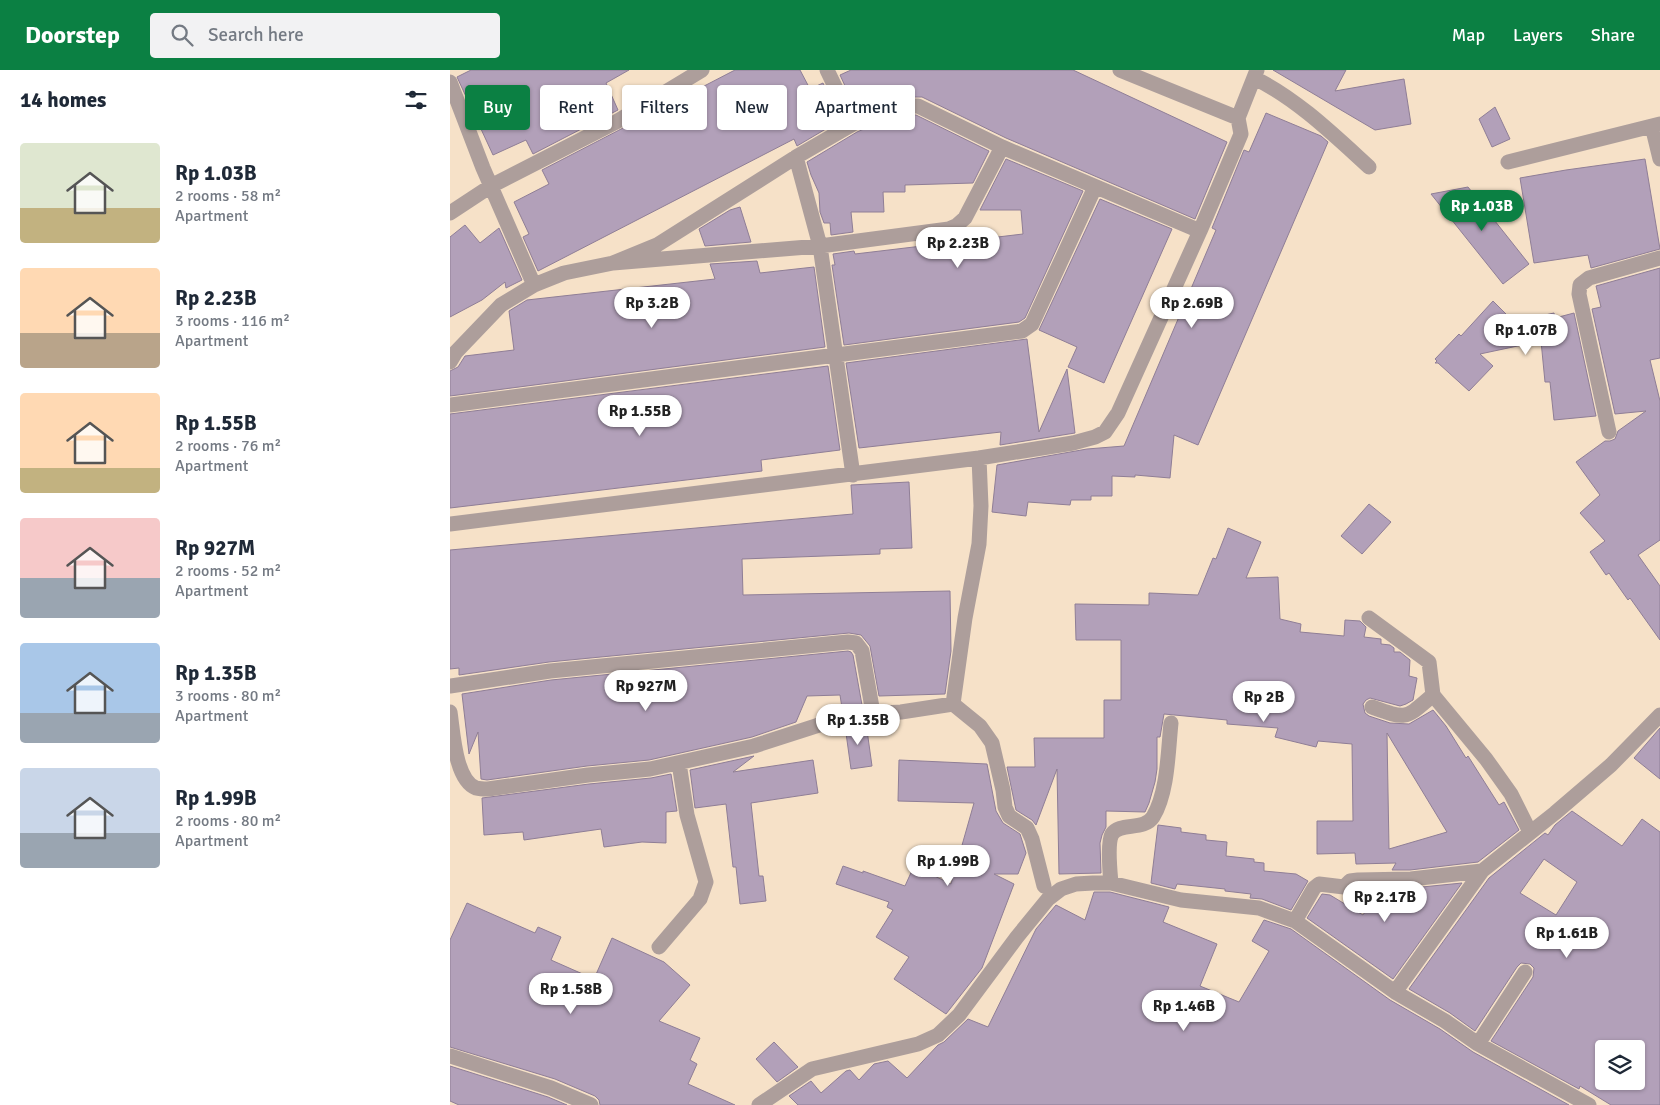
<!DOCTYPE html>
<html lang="en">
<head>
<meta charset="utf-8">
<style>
  :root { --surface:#fff; --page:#f2f2f3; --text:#1f2937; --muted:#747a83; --accent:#0b8043 }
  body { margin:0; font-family:Signika,sans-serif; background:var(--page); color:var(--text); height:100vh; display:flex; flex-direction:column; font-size:19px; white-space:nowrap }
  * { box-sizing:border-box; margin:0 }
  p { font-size:16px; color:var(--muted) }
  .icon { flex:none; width:28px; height:28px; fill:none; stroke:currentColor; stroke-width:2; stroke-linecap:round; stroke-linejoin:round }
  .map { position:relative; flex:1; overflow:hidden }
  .side { display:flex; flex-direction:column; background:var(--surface); width:450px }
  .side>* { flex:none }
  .banner { position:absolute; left:15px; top:15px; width:475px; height:45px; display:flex; gap:10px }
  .controls { position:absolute; left:1145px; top:970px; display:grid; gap:10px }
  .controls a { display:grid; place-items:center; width:50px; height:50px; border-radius:5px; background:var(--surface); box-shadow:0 1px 4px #0004; font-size:25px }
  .price { position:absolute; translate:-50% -42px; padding:0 11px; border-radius:18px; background:#fff; color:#222; font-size:16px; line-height:32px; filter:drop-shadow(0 1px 2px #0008) }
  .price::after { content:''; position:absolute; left:50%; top:30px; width:15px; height:11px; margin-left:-8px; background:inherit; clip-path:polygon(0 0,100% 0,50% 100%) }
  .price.selected { background:var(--accent); color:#fff }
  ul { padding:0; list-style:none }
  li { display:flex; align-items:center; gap:15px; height:125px; padding:0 20px }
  li span { display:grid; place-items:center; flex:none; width:140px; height:100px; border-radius:5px; color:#555 }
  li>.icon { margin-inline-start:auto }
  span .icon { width:60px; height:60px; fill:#fffc; stroke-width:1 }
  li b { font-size:21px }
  h2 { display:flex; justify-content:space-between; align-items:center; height:60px; padding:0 20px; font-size:21px }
  .chip { padding:0 18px; border-radius:5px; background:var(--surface); box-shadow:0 1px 4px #0004; font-size:18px; line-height:45px }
  .chip.selected { background:var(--accent); color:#fff }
  header { display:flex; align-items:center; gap:30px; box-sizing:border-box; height:70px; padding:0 25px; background:var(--accent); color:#fff }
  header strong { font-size:24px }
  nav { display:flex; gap:28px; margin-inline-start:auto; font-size:18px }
  .search { width:350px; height:45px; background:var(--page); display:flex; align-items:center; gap:12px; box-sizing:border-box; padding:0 18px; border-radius:5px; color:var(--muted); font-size:19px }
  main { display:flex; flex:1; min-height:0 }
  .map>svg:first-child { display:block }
  .building { fill:#b2a0b9; stroke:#8f7e96; fill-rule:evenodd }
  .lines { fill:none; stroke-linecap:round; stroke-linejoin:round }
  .minor { stroke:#ad9e9b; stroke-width:15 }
</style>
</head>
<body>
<header>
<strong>Doorstep</strong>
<div class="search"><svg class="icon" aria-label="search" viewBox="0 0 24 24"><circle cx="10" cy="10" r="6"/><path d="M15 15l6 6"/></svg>Search here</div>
<nav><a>Map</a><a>Layers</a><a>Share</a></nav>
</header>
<main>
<section class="side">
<h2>14 homes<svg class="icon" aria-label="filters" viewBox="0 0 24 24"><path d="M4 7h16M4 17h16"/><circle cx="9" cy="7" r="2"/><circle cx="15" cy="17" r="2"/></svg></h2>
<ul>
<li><span style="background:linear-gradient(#dfe7d0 65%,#c2b280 0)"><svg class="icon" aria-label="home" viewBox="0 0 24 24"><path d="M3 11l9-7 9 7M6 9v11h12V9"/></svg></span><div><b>Rp 1.03B</b><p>2 rooms · 58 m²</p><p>Apartment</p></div></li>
<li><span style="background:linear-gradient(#ffd9b3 65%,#b9a48a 0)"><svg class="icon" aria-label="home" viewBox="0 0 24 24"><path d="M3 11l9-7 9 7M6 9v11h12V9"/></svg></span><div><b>Rp 2.23B</b><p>3 rooms · 116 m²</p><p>Apartment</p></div></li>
<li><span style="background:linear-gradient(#ffd9b3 75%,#c2b280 0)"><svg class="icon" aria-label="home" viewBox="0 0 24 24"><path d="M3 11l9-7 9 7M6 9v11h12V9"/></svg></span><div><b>Rp 1.55B</b><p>2 rooms · 76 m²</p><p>Apartment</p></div></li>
<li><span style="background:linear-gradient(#f6c9c9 60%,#9aa5b1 0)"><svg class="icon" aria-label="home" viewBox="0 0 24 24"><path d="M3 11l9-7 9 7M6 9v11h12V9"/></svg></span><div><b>Rp 927M</b><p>2 rooms · 52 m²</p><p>Apartment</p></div></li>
<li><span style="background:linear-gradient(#a9c7e8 70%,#9aa5b1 0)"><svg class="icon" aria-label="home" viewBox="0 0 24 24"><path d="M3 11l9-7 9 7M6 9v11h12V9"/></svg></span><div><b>Rp 1.35B</b><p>3 rooms · 80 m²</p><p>Apartment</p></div></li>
<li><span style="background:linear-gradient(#c9d6e8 65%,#9aa5b1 0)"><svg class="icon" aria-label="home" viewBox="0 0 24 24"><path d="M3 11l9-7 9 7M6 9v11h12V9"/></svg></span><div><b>Rp 1.99B</b><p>2 rooms · 80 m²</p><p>Apartment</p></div></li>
</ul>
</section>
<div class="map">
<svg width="1210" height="1035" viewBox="0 0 1210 1035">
  <rect width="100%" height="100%" fill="#f6e1c8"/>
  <path class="building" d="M 21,0 L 179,0 L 156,13 L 168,40 L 83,84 L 76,70 L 43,85 L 7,7 Z
    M 285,0 L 350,0 L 360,19 L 373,13 L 391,50 L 347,76 L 344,69 L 88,201 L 73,167 L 79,164 L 64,132 L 99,114 L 92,100 Z
    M 401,0 L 623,0 L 777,72 L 745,149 L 556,68 L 472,27 L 453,27 L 434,30 L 407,42 L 390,5 Z
    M 823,0 L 896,0 L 885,21 L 954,9 L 961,54 L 925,60 Z
    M 1045,37 L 1060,69 L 1042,77 L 1029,49 Z
    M 816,43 L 871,66 L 878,72 L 748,375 L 724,365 L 720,408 L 685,405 L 685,407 L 662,406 L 662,426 L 641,426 L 641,430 L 621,430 L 620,435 L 578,432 L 576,446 L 542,442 L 547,395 L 637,379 L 674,376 L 766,160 L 762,158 L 794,80 L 799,82 Z
    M 454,45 L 466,45 L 539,81 L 523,113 L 455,115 L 455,122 L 433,122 L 434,142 L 401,142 L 403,162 L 381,165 L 380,153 L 374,153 L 370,142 L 369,123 L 361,105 L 357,92 L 407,62 L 439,48 Z
    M 556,89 L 633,121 L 575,248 L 569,252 L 394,275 L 382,195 L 385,195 L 383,184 L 404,181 L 405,184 L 573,164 L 571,140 L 530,140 Z
    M 1195,89 L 1210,179 L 1141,198 L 1138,185 L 1084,193 L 1070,108 L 1116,100 Z
    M 1018,117 L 1079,194 L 1053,214 L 981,124 Z
    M 650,129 L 722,159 L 654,313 L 618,297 L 627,277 L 589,260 Z
    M 290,137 L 301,172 L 255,176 L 249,159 L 280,140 Z
    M 15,155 L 30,173 L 49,158 L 72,210 L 56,218 L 55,212 L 32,230 L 0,247 L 0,167 Z
    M 307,191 L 310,203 L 364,197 L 375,277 L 0,326 L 0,301 L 8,297 L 15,286 L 64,280 L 59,241 L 77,230 L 265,209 L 260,194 Z
    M 1210,198 L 1210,288 L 1200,290 L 1210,331 L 1210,470 L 1188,485 L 1210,516 L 1210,570 L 1180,528 L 1178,530 L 1159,503 L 1156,505 L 1140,482 L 1155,471 L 1130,443 L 1150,425 L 1126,392 L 1155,371 L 1160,371 L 1165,369 L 1168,361 L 1196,341 L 1165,344 L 1142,239 L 1151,237 L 1146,216 Z
    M 1043,231 L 1064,252 L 1104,243 L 1105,248 L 1124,243 L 1146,346 L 1104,350 L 1100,312 L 1095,312 L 1091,271 L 1030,284 L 1043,296 L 1019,321 L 988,293 L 985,293 L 987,291 L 985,289 L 1009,264 L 1011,266 Z
    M 577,269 L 589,362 L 617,299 L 625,363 L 550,375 L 551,362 L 409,378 L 396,293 Z
    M 378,296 L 390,380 L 311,390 L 312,401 L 0,438 L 0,344 Z
    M 459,412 L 462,478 L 430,479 L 430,484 L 292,489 L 293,525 L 500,521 L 501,581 L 495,624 L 429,626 L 420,576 L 411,565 L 399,563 L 99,592 L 9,605 L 9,598 L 0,599 L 0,480 L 403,444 L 401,415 Z
    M 919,434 L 941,452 L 912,484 L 891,466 Z
    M 778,458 L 811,472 L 796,508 L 828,507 L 830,549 L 851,554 L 850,562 L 894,566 L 895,550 L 910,551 L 916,557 L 914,567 L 931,569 L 931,574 L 940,575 L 944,578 L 944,582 L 950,582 L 960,590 L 959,606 L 967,608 L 963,630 L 956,634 L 950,636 L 920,628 L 916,630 L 913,634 L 915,643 L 919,646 L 940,653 L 959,654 L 983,640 L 996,656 L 1016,688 L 1018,686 L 1049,735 L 1054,732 L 1069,760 L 1028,792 L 960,800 L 942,800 L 946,793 L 906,794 L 905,783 L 867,784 L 867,751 L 903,751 L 902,674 L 868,671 L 866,677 L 825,667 L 828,658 L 777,654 L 777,650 L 714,644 L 710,667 L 707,667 L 707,699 L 705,712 L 699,733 L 695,742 L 656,741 L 656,757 L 652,765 L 650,773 L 651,803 L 609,804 L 607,699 L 586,755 L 582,750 L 566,740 L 557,697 L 585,697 L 584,668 L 654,668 L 654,630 L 671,630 L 671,570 L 626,570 L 625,534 L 699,535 L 699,523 L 748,525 L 763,488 L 766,489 ZM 937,663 L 997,762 L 939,779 Z
    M 398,581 L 401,582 L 403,585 L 412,635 L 392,638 L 390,625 L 357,626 L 346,652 L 302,667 L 199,690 L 137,696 L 37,710 L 31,709 L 28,662 L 19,684 L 12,624 L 101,610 Z
    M 416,653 L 422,696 L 401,699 L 395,656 L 402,654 Z
    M 1210,658 L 1210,709 L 1184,688 Z
    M 304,686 L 283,702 L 363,690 L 368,723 L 301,733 L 309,806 L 313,806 L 316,831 L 290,834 L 286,797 L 283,797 L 276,734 L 245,738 L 240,700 Z
    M 449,690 L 537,694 L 546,741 L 553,753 L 570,764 L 576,783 L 568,804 L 544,804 L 564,814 L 532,898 L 496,944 L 444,909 L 459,887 L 426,867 L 443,840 L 437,837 L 439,832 L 386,814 L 393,796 L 413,803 L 413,801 L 455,816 L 464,796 L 501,814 L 524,733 L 448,731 Z
    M 221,704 L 227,741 L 216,742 L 216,773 L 192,772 L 154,777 L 151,759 L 74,770 L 73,762 L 34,765 L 32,728 L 139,714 L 201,708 Z
    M 1122,741 L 1172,776 L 1192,749 L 1210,762 L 1210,1035 L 1161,1035 L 1130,1016 L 1129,1019 L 1041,971 L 1083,907 L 1084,898 L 1080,894 L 1071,893 L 1067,897 L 1025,961 L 1000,943 L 959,919 L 1039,808 L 1095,763 L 1098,765 L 1105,755 ZM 1094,789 L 1127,812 L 1106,845 L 1070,823 ZM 1154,979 L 1186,979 L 1186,1011 L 1154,1011 Z
    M 708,755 L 731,758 L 731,762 L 756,765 L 756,770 L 777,772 L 776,786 L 804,789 L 804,792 L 814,793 L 814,801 L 846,804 L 858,811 L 841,840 L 812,829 L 800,828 L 801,824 L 775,821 L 775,819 L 727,814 L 725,819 L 701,813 Z
    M 1012,813 L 943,909 L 857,848 L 872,824 L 880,825 L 913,845 L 930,819 L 962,818 Z
    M 644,822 L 660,822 L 719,837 L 713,852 L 767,874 L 750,916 L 789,932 L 819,881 L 802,871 L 814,850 L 841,859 L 940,930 L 990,959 L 1023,982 L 1119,1035 L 348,1035 L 339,1026 L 361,1011 L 371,1023 L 396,1001 L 400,1000 L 409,1010 L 424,994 L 438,991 L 457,1008 L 488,975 L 494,972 L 518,949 L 538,957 L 586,859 L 606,835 L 635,850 Z
    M 17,833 L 85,863 L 88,857 L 111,867 L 101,890 L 144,909 L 162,868 L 214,892 L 240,915 L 209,951 L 250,968 L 240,990 L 247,994 L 238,1014 L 285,1035 L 150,1035 L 149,1030 L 145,1026 L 105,1009 L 0,977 L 0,870 Z
    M 324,972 L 348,997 L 327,1012 L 306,989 Z
    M 0,996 L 98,1027 L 117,1035 L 9,1035 L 0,1031 Z"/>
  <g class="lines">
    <path class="minor" d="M 377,0 L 403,54
      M 670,0 L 788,48
      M 804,8 C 846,28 884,65 919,97
      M 0,12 L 33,98 L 84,215
      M 1202,56 L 1210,89
      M 346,87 L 370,176 L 403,405
      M 1058,92 L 1210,54
      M 0,143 L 41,116 L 166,52 L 252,0
      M 163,193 L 207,175 L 346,87 L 403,54 L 436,39 L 453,36 L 468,36 L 552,77 L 750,161
      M 0,292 L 6,282 L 51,235 L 84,215 L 114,203 L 163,193 L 370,176 L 499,159 L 506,156 L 515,148 L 552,77
      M 0,335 L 572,261 L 582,254 L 645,117
      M 1159,362 L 1129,224 L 1130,215 L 1139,208 L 1210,188
      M 0,454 L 529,388 L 623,373 L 645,367 L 655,362 L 668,343 L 750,161 L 791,64 L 788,48 L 807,0
      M 919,548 L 979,592 L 983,625 L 1036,689 L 1061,724 L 1080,762
      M 0,616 L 100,601 L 398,572 L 406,573 L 412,581 L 423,643
      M 503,634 L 515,548 L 529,474 L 531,436 L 529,388
      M 922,637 C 958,650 955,649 983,625
      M 0,642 C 3,661 5,710 26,718 C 30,719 34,719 38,719 L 138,705 L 200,699 L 304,676 L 400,645 L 451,642 L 503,634 L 530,656 L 542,673 L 553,720 L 555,737 L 559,746 L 577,758 L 582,769 L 594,816
      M 661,813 C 660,802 657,773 662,764 C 670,752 694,761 703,747 C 718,722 718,681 721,653
      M 845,851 L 864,818 L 869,814 L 894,817 L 900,811 L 908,810 L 961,809 L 1032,801
      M 209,877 L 250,829 L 256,812 L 237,745 L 229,693
      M 945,922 L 1032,801 L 1105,743 L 1161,695 L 1210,645
      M 1028,974 L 1075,902
      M 0,986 L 101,1018 L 141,1035
      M 309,1035 L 362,999 L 468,974 L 488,965 L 509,945 L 567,867 L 598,829 L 611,819 L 626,814 L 643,813 L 661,813 L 731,830 L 809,838 L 845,851 L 945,922 L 995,951 L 1028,974 L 1139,1035"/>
  </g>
</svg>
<div class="controls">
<a><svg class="icon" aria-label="layers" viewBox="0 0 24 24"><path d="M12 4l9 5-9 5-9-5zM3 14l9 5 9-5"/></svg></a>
</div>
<b class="price selected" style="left:1032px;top:162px">Rp 1.03B</b>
<b class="price" style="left:508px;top:199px">Rp 2.23B</b>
<b class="price" style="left:202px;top:259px">Rp 3.2B</b>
<b class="price" style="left:742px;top:259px">Rp 2.69B</b>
<b class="price" style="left:1076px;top:286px">Rp 1.07B</b>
<b class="price" style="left:190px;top:367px">Rp 1.55B</b>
<b class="price" style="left:196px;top:642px">Rp 927M</b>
<b class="price" style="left:814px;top:653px">Rp 2B</b>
<b class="price" style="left:408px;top:676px">Rp 1.35B</b>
<b class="price" style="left:498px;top:817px">Rp 1.99B</b>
<b class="price" style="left:935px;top:853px">Rp 2.17B</b>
<b class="price" style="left:1117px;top:889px">Rp 1.61B</b>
<b class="price" style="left:121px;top:945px">Rp 1.58B</b>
<b class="price" style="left:734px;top:962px">Rp 1.46B</b>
<div class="banner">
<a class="chip selected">Buy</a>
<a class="chip">Rent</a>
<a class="chip">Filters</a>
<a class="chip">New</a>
<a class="chip">Apartment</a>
</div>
</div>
</main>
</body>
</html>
